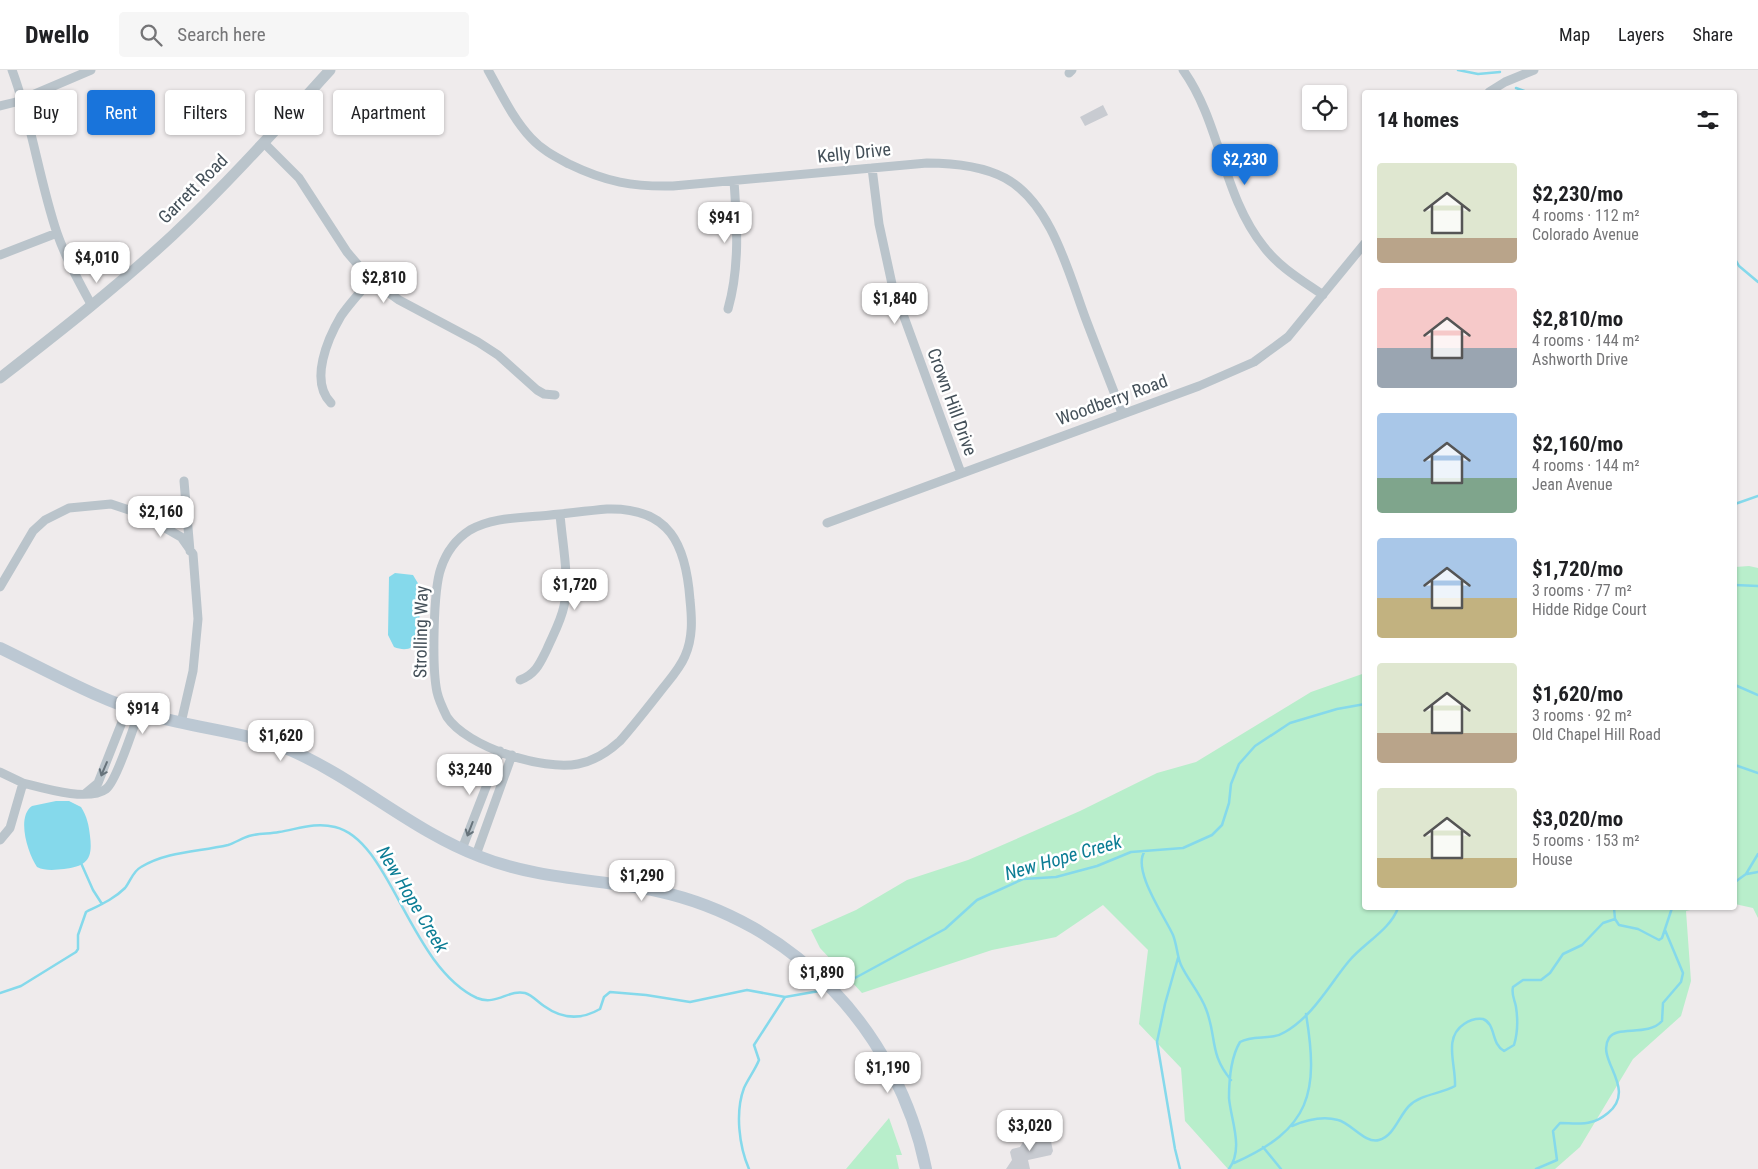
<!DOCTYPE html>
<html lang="en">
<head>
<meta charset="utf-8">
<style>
  :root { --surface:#fff; --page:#f6f6f6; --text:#202124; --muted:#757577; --line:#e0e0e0; --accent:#1974db }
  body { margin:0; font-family:"Roboto Condensed",sans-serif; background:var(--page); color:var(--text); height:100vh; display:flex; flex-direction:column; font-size:19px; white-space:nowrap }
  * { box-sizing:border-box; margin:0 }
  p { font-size:16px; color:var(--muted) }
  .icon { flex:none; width:28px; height:28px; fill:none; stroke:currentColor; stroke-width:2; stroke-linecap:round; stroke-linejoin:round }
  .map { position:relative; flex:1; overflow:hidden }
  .panel { position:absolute; left:1362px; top:20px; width:375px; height:820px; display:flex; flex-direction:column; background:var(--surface); border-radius:5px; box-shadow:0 1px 4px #0004 }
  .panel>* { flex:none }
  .hud { position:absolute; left:15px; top:20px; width:475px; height:45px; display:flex; gap:10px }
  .buttons { position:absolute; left:1302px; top:15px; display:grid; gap:10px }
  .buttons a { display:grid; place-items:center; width:45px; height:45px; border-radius:5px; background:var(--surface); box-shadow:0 1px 4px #0004; font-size:25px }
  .price { position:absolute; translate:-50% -42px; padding:0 11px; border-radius:10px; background:#fff; color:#222; font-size:16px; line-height:32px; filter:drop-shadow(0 1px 2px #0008) }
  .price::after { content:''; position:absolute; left:50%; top:30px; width:15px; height:11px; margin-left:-8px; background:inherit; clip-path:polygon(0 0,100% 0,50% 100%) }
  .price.active { background:var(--accent); color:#fff }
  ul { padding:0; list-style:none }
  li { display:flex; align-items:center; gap:15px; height:125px; padding:0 15px }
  li span { display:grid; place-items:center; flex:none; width:140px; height:100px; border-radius:5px; color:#555 }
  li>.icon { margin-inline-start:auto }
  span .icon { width:60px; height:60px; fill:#fffc; stroke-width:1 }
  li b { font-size:21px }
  h2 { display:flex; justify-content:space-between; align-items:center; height:60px; padding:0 15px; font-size:21px }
  .tag { padding:0 18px; border-radius:5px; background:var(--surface); box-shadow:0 1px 4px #0004; font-size:18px; line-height:45px }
  .tag.active { background:var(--accent); color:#fff }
  header { display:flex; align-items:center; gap:30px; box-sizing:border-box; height:70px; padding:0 25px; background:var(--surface); border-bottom:1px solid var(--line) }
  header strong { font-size:24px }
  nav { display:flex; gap:28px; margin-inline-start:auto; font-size:18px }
  .search { width:350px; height:45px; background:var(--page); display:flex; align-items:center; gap:12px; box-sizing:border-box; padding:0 18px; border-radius:5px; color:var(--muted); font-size:19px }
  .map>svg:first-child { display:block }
  .green { fill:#b8eecb }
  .water { fill:#85d9eb }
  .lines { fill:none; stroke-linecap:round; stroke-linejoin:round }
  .stream { stroke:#85d9eb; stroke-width:2.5 }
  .building { fill:#c8cbd1 }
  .minor { stroke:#bac4cb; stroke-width:9 }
  .tertiary { stroke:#bac4cb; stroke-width:11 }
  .secondary { stroke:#bcc8d3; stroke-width:12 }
  .oneway { stroke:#67737b }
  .labels { text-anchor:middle; stroke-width:5; stroke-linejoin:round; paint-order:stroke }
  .street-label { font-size:18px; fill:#445059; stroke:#fff }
  .water-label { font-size:19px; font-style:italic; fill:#0c7d95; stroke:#fff }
</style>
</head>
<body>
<header>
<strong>Dwello</strong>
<div class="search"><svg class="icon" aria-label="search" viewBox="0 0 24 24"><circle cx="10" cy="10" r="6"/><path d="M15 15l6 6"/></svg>Search here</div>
<nav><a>Map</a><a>Layers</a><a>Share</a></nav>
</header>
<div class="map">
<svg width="1758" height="1099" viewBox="0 0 1758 1099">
  <rect width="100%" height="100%" fill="#efebec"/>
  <path class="green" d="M 1749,496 L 1758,498 L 1758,848 L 1753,838 L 1735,834 L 1735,497 Z
    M 1365,603 L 1365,838 L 1699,838 L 1686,841 L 1691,911 L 1681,946 L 1633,989 L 1580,1077 L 1555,1099 L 1228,1099 L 1185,1051 L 1181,998 L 1139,954 L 1148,880 L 1103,835 L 1056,867 L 992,880 L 862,923 L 820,878 L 811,860 L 856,840 L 907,810 L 968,790 L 1080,741 L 1157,703 L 1196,692 L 1311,622 Z
    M 889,1048 L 902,1085 L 896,1085 L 899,1099 L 846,1099 Z"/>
  <path class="water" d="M 395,503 L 413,505 L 419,515 L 420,524 L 419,570 C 413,580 404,581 394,577 L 388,565 L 389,507 Z
    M 56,731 L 69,731 L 81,737 C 87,746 89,756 90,766 C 93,789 87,796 64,799 C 55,800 45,801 37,797 C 28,784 16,747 32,736 Z"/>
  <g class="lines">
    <path class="stream" d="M 1458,0 L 1478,4 L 1500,2
      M 1516,18 L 1527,22
      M 1735,189 L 1739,196 L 1758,212
      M 1735,434 L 1758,426
      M 1735,515 L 1758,516
      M 1735,615 L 1758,625
      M 1735,695 L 1758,703
      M 1145,781 C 1131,799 1165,847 1173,865 C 1177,875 1177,886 1181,895 C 1188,910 1200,923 1206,939 C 1217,967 1209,984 1231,1010
      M 81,793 L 93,820 L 102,834
      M 1747,804 L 1758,802
      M 1735,812 L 1746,804 L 1758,784
      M 1614,838 L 1615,849 L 1619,855 L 1638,859 L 1659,870 L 1662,868 L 1672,838
      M 1178,888 L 1165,934 L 1157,972 L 1175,1079 L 1180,1099
      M 835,916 L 855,908 L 945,859 L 977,830 L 1023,809 L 1056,807 L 1097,796 L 1131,782 L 1183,778 L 1212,765 L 1222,755 L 1229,733 L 1231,714 L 1239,694 L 1255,676 L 1290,653 L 1337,639 L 1365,634
      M 0,923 L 21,916 L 76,882 L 78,879 L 78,865 L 86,842 C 100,835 114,829 125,818 C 130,812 133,801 141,797 C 168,781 198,782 228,775 C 235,773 242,768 249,766 C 259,763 269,764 279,762 C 298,759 315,752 335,757 C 391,770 409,896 477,928 C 496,936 509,919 525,923 C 532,925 538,932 544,936 C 562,949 581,950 600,939 L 604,927 L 610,922 L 646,925 L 690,932 L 747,920 L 785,927 L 825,920
      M 1292,1056 C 1306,1050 1323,1046 1338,1050 C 1351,1053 1365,1074 1379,1070 C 1394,1066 1399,1046 1409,1036 C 1421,1024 1441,1024 1455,1016 C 1456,994 1443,968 1464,954 C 1470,950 1476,948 1483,949 C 1496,954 1491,974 1504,981 L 1514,975 C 1518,962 1518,950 1516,937 C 1515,930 1511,925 1513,917 L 1523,910 L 1541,910 L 1550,903 L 1563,884 L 1582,875 L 1603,853 L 1615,849
      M 1263,1077 L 1281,1099
      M 1234,1093 C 1311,1059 1319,1023 1306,944
      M 749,1099 C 739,1076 735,1042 744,1018 C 748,1009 755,1000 759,990 L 754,975 L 785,927
      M 1229,1099 C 1244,1078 1231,1051 1229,1028 C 1229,1011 1231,987 1240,972 C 1254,964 1271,971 1285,962 C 1313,946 1329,915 1349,891 C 1364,873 1390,860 1398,838
      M 1536,1099 L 1557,1090 L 1553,1061 L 1560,1053 C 1570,1053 1581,1055 1591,1052 C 1598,1051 1603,1047 1608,1043 C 1638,1018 1595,990 1609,968 C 1617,955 1648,967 1662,951 L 1663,933 L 1681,912 L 1683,903 L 1665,860"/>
  </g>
  <path class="building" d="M 1103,35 L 1108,45 L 1085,56 L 1080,47 Z
    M 1046,1064 L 1050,1067 L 1053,1081 L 1051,1085 L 1028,1090 L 1030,1099 L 1006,1099 L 1012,1090 L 1010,1082 L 1012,1079 L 1020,1077 L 1025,1069 Z"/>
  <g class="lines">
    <path class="minor" d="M 12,0 C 32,53 39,110 57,163 C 66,189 79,212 92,236
      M 488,0 C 501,23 513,49 531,68 C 542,80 556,87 569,94 C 606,112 633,117 673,116 L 927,93 C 952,93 982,96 1005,108 C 1051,133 1068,201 1085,247 C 1097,279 1110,311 1122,343
      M 1183,0 C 1221,53 1222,125 1264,177 C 1279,197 1303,211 1323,225
      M 1069,3 L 1072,0
      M 1489,22 L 1505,12 L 1534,0
      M 0,36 L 16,32 L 91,0
      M 264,73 L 299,108 L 347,182 L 371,210 L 399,230 L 478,272 L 498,285 L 537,320 L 544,324 L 555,325
      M 872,98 L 879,154 L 892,214 L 961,403
      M 0,185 L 57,163
      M 728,239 C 740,197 737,153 734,111
      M 331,333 C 309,311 328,268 341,246 C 350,233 361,221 371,210
      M 184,411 L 190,481
      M 607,439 C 670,437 686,475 690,530 C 692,549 693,568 685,586 C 680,598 671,608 663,618 C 649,636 635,654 620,671 C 608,682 594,691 578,694 C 543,701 467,677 447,647 C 443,639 439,631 437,622 C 432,599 433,520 441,498 C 446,483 456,469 470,460 C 491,448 516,448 540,446 C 562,444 585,441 607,439 Z
      M 827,453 L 1199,316 L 1254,292 L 1288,267 L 1365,173
      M 0,517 L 33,461 L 45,450 L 69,438 L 111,434 L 141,444 L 181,467 L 193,484 L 198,549 L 193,601 L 181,653
      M 520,610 C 536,604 540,593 547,579 C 553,565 561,551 564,536 C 570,509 562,472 560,444
      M 0,702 L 23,713 L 10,758 L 0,770
      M 23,713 C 43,718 88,732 106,719 C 116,712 134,656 139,642
      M 86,723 L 98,713 L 128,637
      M 462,779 L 500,681
      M 476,785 L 512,685"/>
    <path class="tertiary" d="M 0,308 C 59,262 118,216 173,165 C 228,113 279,56 330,0"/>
    <path class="secondary" d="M 0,578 C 50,602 100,631 154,646 C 199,659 247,662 290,680 C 357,709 412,761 481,787 C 536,809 598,809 657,821 C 795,851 898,962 926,1099"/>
  </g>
  <defs><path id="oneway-shaft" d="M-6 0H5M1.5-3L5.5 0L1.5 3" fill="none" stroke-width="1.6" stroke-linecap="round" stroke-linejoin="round" transform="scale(1.25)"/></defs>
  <g class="oneway">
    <use href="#oneway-shaft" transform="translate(104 699) rotate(113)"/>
    <use href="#oneway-shaft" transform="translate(470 759) rotate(111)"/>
  </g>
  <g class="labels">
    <g class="street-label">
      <text transform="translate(854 83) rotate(-6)" y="6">Kelly Drive</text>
      <text transform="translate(193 119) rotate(-45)" y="6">Garrett Road</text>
      <text transform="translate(1112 330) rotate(-20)" y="6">Woodberry Road</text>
      <text transform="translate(952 332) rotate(70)" y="6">Crown Hill Drive</text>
      <text transform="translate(421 562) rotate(-89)" y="6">Strolling Way</text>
    </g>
    <g class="water-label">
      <text transform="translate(1063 787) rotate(-16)" y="7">New Hope Creek</text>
      <text transform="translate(413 829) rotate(59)" y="7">New Hope Creek</text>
    </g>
  </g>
</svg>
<div class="buttons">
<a><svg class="icon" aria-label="locate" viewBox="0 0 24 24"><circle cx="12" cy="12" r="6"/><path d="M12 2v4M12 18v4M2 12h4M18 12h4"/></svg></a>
</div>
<b class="price active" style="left:1245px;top:116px">$2,230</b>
<b class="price" style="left:725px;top:174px">$941</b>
<b class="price" style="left:97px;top:214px">$4,010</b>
<b class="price" style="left:384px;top:234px">$2,810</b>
<b class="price" style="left:895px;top:255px">$1,840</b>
<b class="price" style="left:161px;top:468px">$2,160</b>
<b class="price" style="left:575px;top:541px">$1,720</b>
<b class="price" style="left:143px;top:665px">$914</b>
<b class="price" style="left:281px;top:692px">$1,620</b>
<b class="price" style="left:470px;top:726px">$3,240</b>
<b class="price" style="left:642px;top:832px">$1,290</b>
<b class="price" style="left:822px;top:929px">$1,890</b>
<b class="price" style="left:888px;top:1024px">$1,190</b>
<b class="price" style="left:1030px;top:1082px">$3,020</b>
<div class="hud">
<a class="tag">Buy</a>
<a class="tag active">Rent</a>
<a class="tag">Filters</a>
<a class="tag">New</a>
<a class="tag">Apartment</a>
</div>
<section class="panel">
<h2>14 homes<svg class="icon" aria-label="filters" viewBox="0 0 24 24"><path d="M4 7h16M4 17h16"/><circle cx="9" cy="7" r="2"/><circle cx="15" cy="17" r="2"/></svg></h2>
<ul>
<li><span style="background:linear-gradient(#dfe7d0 75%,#b9a48a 0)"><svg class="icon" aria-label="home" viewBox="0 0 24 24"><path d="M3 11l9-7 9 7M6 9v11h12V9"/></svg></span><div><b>$2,230/mo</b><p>4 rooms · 112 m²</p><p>Colorado Avenue</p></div></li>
<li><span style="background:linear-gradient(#f6c9c9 60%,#9aa5b1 0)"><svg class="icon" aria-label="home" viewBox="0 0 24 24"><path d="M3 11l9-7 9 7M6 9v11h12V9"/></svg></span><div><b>$2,810/mo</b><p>4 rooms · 144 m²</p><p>Ashworth Drive</p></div></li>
<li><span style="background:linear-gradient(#a9c7e8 65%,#7fa58c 0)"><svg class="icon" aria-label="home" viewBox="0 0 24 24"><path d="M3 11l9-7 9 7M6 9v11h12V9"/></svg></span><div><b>$2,160/mo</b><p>4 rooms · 144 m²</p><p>Jean Avenue</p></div></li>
<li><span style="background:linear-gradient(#a9c7e8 60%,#c2b280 0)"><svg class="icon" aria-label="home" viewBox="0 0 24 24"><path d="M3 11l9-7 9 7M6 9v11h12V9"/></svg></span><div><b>$1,720/mo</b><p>3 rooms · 77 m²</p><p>Hidde Ridge Court</p></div></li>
<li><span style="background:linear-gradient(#dfe7d0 70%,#b9a48a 0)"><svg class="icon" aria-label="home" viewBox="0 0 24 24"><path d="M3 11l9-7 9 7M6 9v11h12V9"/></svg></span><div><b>$1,620/mo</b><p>3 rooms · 92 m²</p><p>Old Chapel Hill Road</p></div></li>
<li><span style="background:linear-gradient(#dfe7d0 70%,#c2b280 0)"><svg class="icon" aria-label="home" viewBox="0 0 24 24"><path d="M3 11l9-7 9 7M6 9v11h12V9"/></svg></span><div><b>$3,020/mo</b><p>5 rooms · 153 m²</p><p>House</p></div></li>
</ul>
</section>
</div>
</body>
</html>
